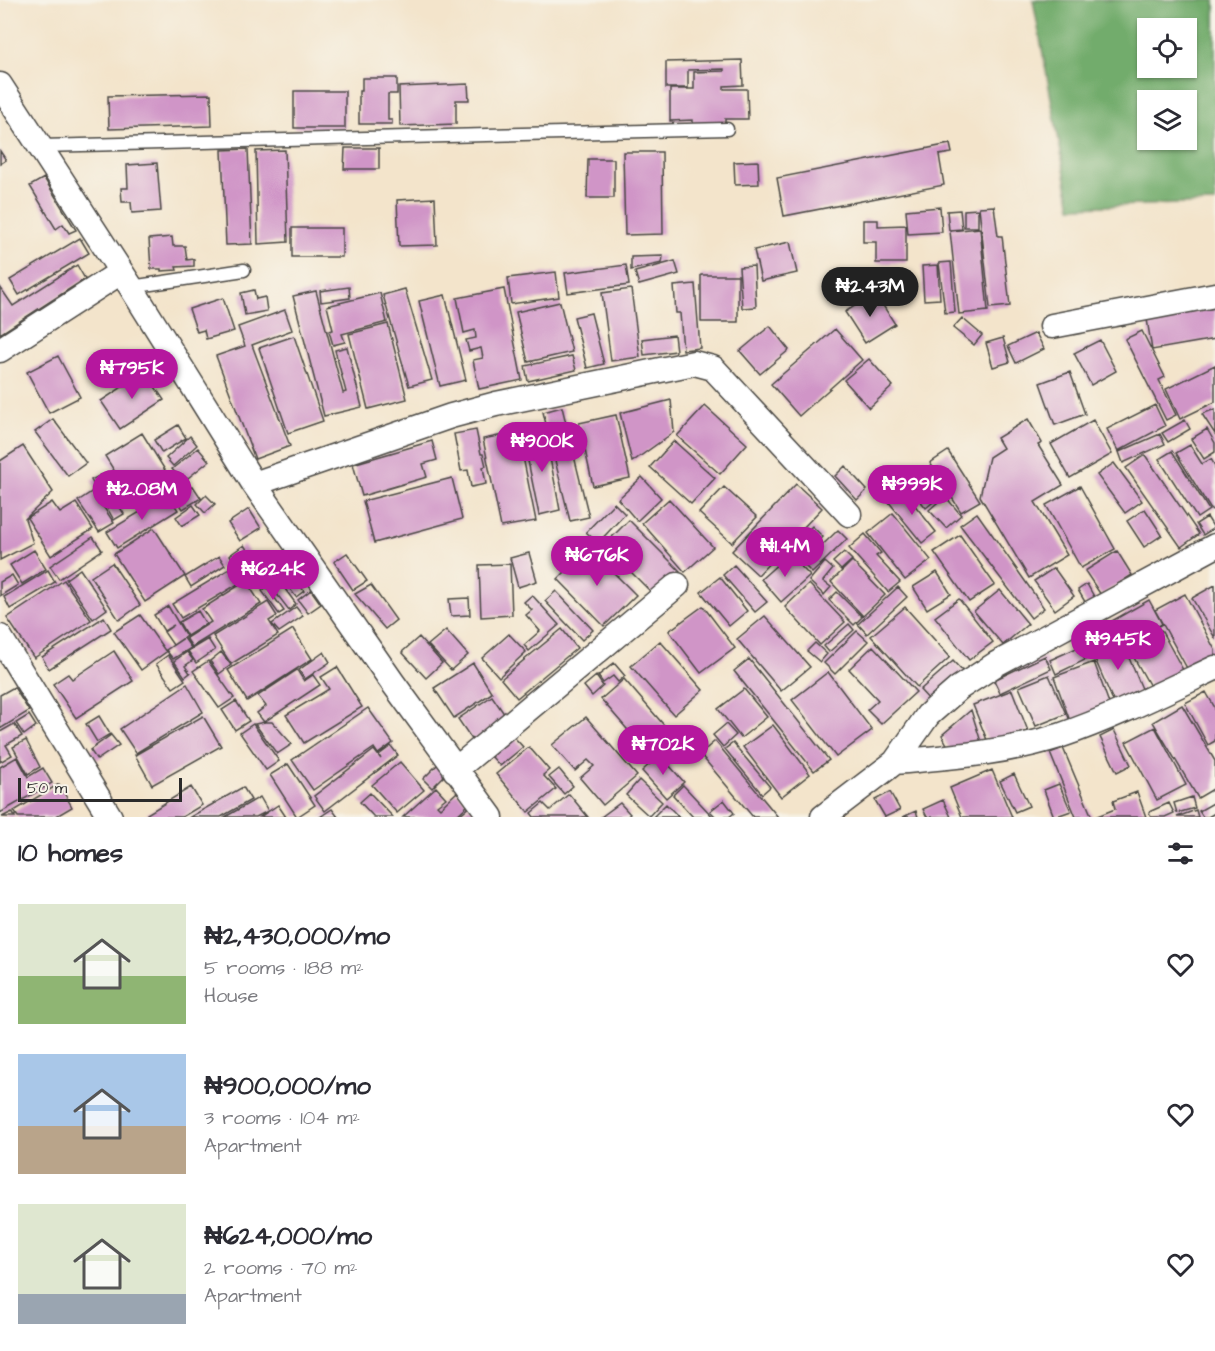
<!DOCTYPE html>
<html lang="en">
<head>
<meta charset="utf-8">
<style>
  :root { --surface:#fff; --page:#f7f7f7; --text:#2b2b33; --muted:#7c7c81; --accent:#b5179e }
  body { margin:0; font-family:"Architects Daughter",sans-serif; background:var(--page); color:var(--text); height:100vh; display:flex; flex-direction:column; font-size:22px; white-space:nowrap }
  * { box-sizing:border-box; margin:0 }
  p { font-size:20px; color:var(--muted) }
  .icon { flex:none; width:33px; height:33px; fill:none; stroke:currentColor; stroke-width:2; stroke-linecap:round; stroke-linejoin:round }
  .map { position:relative; height:817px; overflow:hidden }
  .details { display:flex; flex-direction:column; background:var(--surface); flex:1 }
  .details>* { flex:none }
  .fabs { position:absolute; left:1137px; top:18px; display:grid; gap:12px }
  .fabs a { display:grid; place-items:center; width:60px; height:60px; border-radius:0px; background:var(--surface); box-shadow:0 2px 4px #0004; font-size:30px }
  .scale { position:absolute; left:18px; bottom:15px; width:164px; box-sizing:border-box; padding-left:6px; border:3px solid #2b2b2b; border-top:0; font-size:16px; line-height:21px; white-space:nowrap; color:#2b2b2b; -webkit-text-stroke:4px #f7f3e8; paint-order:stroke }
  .price { position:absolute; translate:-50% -51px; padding:0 14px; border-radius:21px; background:var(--accent); color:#fff; font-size:20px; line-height:39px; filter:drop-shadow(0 2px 3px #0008) }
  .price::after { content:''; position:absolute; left:50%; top:36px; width:18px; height:14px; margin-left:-9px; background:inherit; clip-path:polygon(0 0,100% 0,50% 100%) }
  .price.on { background:#222; color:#fff }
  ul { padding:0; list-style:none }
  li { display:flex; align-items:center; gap:18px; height:150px; padding:0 18px }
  li span { display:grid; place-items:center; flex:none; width:168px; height:120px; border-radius:0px; color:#555 }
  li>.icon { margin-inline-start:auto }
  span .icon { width:72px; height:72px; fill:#fffc; stroke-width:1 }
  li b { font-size:26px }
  h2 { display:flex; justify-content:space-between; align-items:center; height:72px; padding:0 18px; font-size:26px }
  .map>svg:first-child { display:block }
  .forest { fill:#72ac6c; stroke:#4e6c4c; stroke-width:1.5; fill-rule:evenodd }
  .building { fill:#d095c7 }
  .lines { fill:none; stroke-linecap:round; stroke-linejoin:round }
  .service-casing { stroke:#494743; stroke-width:15 }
  .minor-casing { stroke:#494743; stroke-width:27 }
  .service { stroke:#fff; stroke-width:12 }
  .minor { stroke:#fff; stroke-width:24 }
</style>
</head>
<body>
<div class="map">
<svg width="1215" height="817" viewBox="0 0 1215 817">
  <rect width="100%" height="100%" fill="#f7f3e8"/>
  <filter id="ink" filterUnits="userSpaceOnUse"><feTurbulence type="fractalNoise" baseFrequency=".0167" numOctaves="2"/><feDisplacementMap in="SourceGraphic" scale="12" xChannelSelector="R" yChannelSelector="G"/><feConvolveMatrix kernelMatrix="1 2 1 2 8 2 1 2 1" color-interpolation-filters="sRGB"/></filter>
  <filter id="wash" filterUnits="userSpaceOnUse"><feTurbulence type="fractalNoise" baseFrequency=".008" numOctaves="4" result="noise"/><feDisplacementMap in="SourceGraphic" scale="24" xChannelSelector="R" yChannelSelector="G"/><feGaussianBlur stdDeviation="1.35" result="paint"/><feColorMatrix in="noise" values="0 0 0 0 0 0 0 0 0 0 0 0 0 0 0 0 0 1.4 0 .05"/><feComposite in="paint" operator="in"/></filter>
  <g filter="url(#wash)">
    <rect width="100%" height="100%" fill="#f3e4cb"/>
    <path class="forest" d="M 1033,0 L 1215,0 L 1215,203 L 1071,207 ZM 1148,28 L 1186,28 L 1186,68 L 1148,68 ZM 1148,100 L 1186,100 L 1186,140 L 1148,140 Z"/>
    <g id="blocks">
      <path class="building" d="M 742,60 L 743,85 L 724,86 L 724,89 L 747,89 L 748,119 L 725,119 L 725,125 L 693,126 L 693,120 L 670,121 L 670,89 L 694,89 L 694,72 L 724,71 L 724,69 L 688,70 L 688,88 L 666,88 L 666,62 Z
        M 362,78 L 397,78 L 397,94 L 388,94 L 388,120 L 392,120 L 392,124 L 359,124 L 359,91 L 362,91 Z
        M 468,84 L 469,100 L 456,100 L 456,124 L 400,126 L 399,87 Z
        M 294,91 L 345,91 L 345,128 L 294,128 Z
        M 211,94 L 212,126 L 109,129 L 108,96 Z
        M 950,144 L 952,153 L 939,155 L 944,185 L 784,216 L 777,178 Z
        M 345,148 L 379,148 L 379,169 L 344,169 Z
        M 248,149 L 252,244 L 226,245 L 222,150 Z
        M 285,150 L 288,242 L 258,244 L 256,151 Z
        M 0,151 L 6,160 L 0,164 Z
        M 623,152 L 662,152 L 663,234 L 625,235 Z
        M 588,159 L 614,159 L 614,198 L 587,198 Z
        M 758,161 L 759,184 L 735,185 L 734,162 Z
        M 157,163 L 161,211 L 132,213 L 131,202 L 122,202 L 121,188 L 128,188 L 127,165 Z
        M 44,178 L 76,230 L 69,233 L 63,224 L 56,229 L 30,186 Z
        M 435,198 L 437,245 L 399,246 L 397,200 Z
        M 994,206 L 998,236 L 1002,236 L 1010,306 L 990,308 L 979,207 Z
        M 940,207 L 942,232 L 908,234 L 906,210 Z
        M 978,209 L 978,227 L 964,227 L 964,210 Z
        M 960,210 L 962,229 L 949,230 L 947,211 Z
        M 863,220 L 878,220 L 878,226 L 906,225 L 906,263 L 876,263 L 876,242 L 863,242 Z
        M 292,228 L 342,228 L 342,257 L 292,257 Z
        M 980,228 L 988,311 L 959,314 L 950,231 Z
        M 172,237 L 173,246 L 185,246 L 187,260 L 194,259 L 194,266 L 176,267 L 177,270 L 161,271 L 161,269 L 151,269 L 149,239 Z
        M 80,238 L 89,253 L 19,295 L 10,280 Z
        M 790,242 L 797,273 L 761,281 L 754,250 Z
        M 663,256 L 662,263 L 631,270 L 631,257 Z
        M 675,261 L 679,274 L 639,285 L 635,272 Z
        M 951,262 L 955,312 L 945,313 L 939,263 Z
        M 77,265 L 85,279 L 0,334 L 0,287 L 13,306 Z
        M 626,265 L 629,285 L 568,293 L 565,273 Z
        M 938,265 L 940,299 L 924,300 L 922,266 Z
        M 754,266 L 756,307 L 742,308 L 739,267 Z
        M 556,272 L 559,297 L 511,304 L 508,278 Z
        M 701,275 L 738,275 L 738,322 L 701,322 Z
        M 695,284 L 700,348 L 683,350 L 680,313 L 676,313 L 674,286 Z
        M 349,287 L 350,298 L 321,302 L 320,291 Z
        M 405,289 L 432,380 L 409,386 L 383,295 Z
        M 504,289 L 522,380 L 479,389 L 473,360 L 483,358 L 481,348 L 469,351 L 466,340 L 476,338 L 475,330 L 464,333 L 457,298 Z
        M 631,289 L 640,357 L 611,361 L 602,293 Z
        M 254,290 L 256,299 L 265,297 L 267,311 L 245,315 L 241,293 Z
        M 316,291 L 343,393 L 346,392 L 335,350 L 347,347 L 362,407 L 324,416 L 293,296 Z
        M 380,293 L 387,322 L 342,334 L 345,342 L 333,345 L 329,331 L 333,330 L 327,306 Z
        M 875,293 L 895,324 L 865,343 L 845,312 Z
        M 445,295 L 466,380 L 440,386 L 419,301 Z
        M 223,298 L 234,331 L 206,339 L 204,330 L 197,332 L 189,309 Z
        M 560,302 L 572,352 L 528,362 L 516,312 Z
        M 1215,308 L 1215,339 L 1152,350 L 1147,319 Z
        M 285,310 L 292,330 L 252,345 L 290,446 L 255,459 L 216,356 L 245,346 L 238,327 Z
        M 591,313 L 604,364 L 587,368 L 574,317 Z
        M 962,318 L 982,335 L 974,345 L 953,328 Z
        M 388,324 L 407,399 L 368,409 L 349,334 Z
        M 770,326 L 789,350 L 760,374 L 740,351 Z
        M 835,329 L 862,360 L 799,416 L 771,384 Z
        M 1142,331 L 1165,377 L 1159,380 L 1176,415 L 1166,420 L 1125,339 Z
        M 1036,333 L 1044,349 L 1016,363 L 1008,346 Z
        M 674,335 L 676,351 L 644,355 L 642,339 Z
        M 294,336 L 323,421 L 288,433 L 259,348 Z
        M 1003,338 L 1010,362 L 993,367 L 986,343 Z
        M 1100,340 L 1116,371 L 1091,385 L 1074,353 Z
        M 58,356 L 80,397 L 49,413 L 27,372 Z
        M 572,356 L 576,370 L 528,381 L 525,366 Z
        M 869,359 L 893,386 L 869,408 L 844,380 Z
        M 1215,365 L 1215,402 L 1180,419 L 1166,389 Z
        M 145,372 L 164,400 L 120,429 L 101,401 Z
        M 1070,372 L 1085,414 L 1055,425 L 1040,383 Z
        M 671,400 L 674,432 L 632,462 L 620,413 Z
        M 1155,405 L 1165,426 L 1118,451 L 1107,429 Z
        M 705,406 L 747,444 L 720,474 L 677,436 Z
        M 562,407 L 589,517 L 570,521 L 543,412 Z
        M 1215,409 L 1215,434 L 1202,414 Z
        M 616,415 L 630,478 L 593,486 L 579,423 Z
        M 53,419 L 86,463 L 68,476 L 35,432 Z
        M 1028,419 L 1042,443 L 1038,445 L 1063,485 L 1035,502 L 1067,555 L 1029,578 L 980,496 L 989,457 L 1003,448 L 997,438 Z
        M 1093,420 L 1112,454 L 1070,478 L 1051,444 Z
        M 1185,420 L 1190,429 L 1168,442 L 1162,433 Z
        M 178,425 L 186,438 L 162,453 L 154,440 Z
        M 1207,429 L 1215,443 L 1215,452 L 1204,459 L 1191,439 Z
        M 476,430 L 481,454 L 483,454 L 486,466 L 483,467 L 486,484 L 471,487 L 468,470 L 461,471 L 454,434 Z
        M 518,432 L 536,521 L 501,527 L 483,439 Z
        M 545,432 L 560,510 L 539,515 L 523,436 Z
        M 142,433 L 165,470 L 128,493 L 105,456 Z
        M 1160,434 L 1165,444 L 1123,463 L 1119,452 Z
        M 190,436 L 197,445 L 173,466 L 166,458 Z
        M 432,441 L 437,460 L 423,464 L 427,477 L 362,496 L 353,464 Z
        M 674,441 L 715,478 L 691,504 L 650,467 Z
        M 1190,445 L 1202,464 L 1211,459 L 1215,466 L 1215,507 L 1211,510 L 1176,453 Z
        M 23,446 L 53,492 L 25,519 L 33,543 L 0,560 L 0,461 Z
        M 198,448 L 209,461 L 183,482 L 172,469 Z
        M 948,451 L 980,501 L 961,512 L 930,463 Z
        M 1172,451 L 1209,510 L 1197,518 L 1159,459 Z
        M 1145,455 L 1199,534 L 1181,547 L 1126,468 Z
        M 1114,463 L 1142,501 L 1125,513 L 1097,475 Z
        M 845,466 L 867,490 L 857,500 L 835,476 Z
        M 925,471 L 943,494 L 926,508 L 908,485 Z
        M 101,475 L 124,514 L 114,520 L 91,480 Z
        M 642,477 L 661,498 L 637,521 L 618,499 Z
        M 452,478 L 462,519 L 374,543 L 363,501 Z
        M 796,484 L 822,508 L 758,575 L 732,551 Z
        M 193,486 L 201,498 L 183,509 L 175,497 Z
        M 1080,486 L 1115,549 L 1081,568 L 1046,505 Z
        M 724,487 L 757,517 L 732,543 L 699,513 Z
        M 902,489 L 936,532 L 922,543 L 888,501 Z
        M 93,491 L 114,523 L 99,532 L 78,501 Z
        M 168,495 L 178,510 L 117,548 L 107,532 Z
        M 206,495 L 215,504 L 205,513 L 197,504 Z
        M 945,496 L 961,515 L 946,528 L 929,510 Z
        M 669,499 L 713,547 L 685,572 L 642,523 Z
        M 52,502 L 60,513 L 76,503 L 93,529 L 51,556 L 27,518 Z
        M 614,503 L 625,514 L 598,543 L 586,532 Z
        M 193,505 L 200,515 L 182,526 L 176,517 Z
        M 249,509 L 261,528 L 240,541 L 228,523 Z
        M 1145,509 L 1162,535 L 1144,547 L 1127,521 Z
        M 893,513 L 931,560 L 905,580 L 868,533 Z
        M 977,513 L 1044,608 L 1031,618 L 960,525 Z
        M 1207,517 L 1214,528 L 1203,535 L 1196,524 Z
        M 629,520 L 680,571 L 655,596 L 604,545 Z
        M 812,526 L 823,537 L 799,561 L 788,551 Z
        M 154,528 L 185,576 L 145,602 L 114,554 Z
        M 838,530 L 847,539 L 812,573 L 803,564 Z
        M 865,534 L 881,553 L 876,556 L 900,582 L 888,592 L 849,548 Z
        M 960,535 L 995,585 L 969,602 L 934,552 Z
        M 93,537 L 102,550 L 59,579 L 50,566 Z
        M 244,545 L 260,571 L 181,618 L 172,604 L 236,565 L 230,555 Z
        M 589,548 L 636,595 L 604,626 L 558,579 Z
        M 34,550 L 46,569 L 22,584 L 10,565 Z
        M 1117,551 L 1132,575 L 1101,595 L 1085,571 Z
        M 285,552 L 294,567 L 274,578 L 266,563 Z
        M 844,552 L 852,560 L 841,570 L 833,562 Z
        M 347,553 L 367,581 L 353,590 L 334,562 Z
        M 529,553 L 537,581 L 518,587 L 510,558 Z
        M 789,554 L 810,576 L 781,602 L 761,579 Z
        M 219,556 L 225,565 L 191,587 L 185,577 Z
        M 852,561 L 885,595 L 863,616 L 831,582 Z
        M 825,562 L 833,569 L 823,581 L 831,587 L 824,595 L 809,581 Z
        M 112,563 L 140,605 L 119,620 L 91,577 Z
        M 510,564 L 512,615 L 481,617 L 479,565 Z
        M 734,565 L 767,602 L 755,612 L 723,575 Z
        M 1054,568 L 1074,596 L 1055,610 L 1034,581 Z
        M 80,569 L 107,609 L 93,619 L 66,579 Z
        M 48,570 L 55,582 L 10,609 L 4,597 Z
        M 937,572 L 951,594 L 927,609 L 913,587 Z
        M 290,573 L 304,591 L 296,597 L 282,579 Z
        M 12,575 L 18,585 L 0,596 L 0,582 Z
        M 720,577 L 747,611 L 729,626 L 701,592 Z
        M 277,578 L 296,604 L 289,610 L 269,584 Z
        M 64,580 L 91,620 L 34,658 L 7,618 Z
        M 246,581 L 261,604 L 192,647 L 186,638 L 211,622 L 202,609 Z
        M 809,584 L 845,622 L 820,645 L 785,607 Z
        M 1087,584 L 1097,602 L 1088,607 L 1078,590 Z
        M 371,585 L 396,620 L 385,629 L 355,594 Z
        M 1215,585 L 1215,638 L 1192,598 Z
        M 267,587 L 284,611 L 279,614 L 262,591 Z
        M 898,587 L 907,597 L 867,634 L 858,624 Z
        M 311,590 L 321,604 L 308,613 L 298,600 Z
        M 1000,590 L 1028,624 L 1003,645 L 974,611 Z
        M 556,591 L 593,630 L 582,640 L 545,601 Z
        M 837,592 L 862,617 L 854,625 L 829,600 Z
        M 1185,594 L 1215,650 L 1215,656 L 1188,670 L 1155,610 Z
        M 532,595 L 559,625 L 529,651 L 524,645 L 540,631 L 526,615 L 532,610 L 524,602 Z
        M 469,598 L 470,615 L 451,616 L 449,599 Z
        M 959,599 L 993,642 L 969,660 L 935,617 Z
        M 1149,600 L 1162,624 L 1126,645 L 1112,621 Z
        M 268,602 L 277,616 L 269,621 L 278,635 L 231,664 L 213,636 Z
        M 168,606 L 186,636 L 173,645 L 164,632 L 174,625 L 164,631 L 154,615 Z
        M 703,606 L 735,648 L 701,673 L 669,631 Z
        M 296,607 L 303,616 L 279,632 L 272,624 Z
        M 905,607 L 950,657 L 917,687 L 871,636 Z
        M 198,611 L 206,624 L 187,636 L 179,622 Z
        M 140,615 L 166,652 L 141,670 L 114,632 Z
        M 765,616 L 810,667 L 781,691 L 737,639 Z
        M 104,617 L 111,629 L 49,669 L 42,657 Z
        M 849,624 L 854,630 L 829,652 L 824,646 Z
        M 1108,625 L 1115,636 L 1091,651 L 1084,640 Z
        M 293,629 L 312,659 L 247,701 L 228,670 Z
        M 562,629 L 577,648 L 517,698 L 501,679 Z
        M 446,630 L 468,655 L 451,670 L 428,645 Z
        M 1161,630 L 1183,670 L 1151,688 L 1128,647 Z
        M 857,631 L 868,641 L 835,674 L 824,663 Z
        M 509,634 L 526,652 L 499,677 L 482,658 Z
        M 419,637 L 442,663 L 426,678 L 402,652 Z
        M 184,638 L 191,648 L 173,659 L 166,650 Z
        M 208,639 L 215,650 L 196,663 L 188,651 Z
        M 1121,639 L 1143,691 L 1114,703 L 1092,652 Z
        M 660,641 L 703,690 L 674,715 L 631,666 Z
        M 815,643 L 827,654 L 820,662 L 807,651 Z
        M 873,646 L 916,692 L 881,724 L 867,710 L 878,700 L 849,669 Z
        M 1079,647 L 1085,660 L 1056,674 L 1050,660 Z
        M 114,651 L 133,681 L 76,718 L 53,684 L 68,674 L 72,679 Z
        M 187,652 L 193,660 L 185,666 L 190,673 L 185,677 L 174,661 Z
        M 221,652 L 231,665 L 219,674 L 210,661 Z
        M 324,652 L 330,662 L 305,679 L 299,670 Z
        M 168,655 L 185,680 L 173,688 L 156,664 Z
        M 1045,656 L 1051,669 L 1000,693 L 994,680 Z
        M 749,659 L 829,760 L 814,771 L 734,671 Z
        M 208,661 L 234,698 L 219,708 L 193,671 Z
        M 953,661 L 964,673 L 931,702 L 920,690 Z
        M 1094,662 L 1110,706 L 1070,721 L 1054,677 Z
        M 473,663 L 492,693 L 454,718 L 434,688 Z
        M 614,663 L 625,676 L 618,682 L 613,676 L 603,683 L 598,676 Z
        M 337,667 L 362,707 L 304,743 L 286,715 L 329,689 L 321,677 Z
        M 297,670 L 304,681 L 313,675 L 320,685 L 264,722 L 257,713 L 266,706 L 258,696 Z
        M 828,672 L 872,730 L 836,757 L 792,700 Z
        M 1049,675 L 1066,714 L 1036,726 L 1019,687 Z
        M 596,676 L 603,686 L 592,696 L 584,686 Z
        M 624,679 L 669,731 L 646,751 L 601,699 Z
        M 187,684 L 203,712 L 136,753 L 120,729 Z
        M 14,687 L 29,711 L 0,729 L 0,695 Z
        M 744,689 L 767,717 L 741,738 L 718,709 Z
        M 1012,690 L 1028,731 L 989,745 L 973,705 Z
        M 1206,692 L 1215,708 L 1215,741 L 1208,745 L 1185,703 Z
        M 492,696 L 507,718 L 473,741 L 458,719 Z
        M 236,701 L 249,721 L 235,730 L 222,710 Z
        M 1182,705 L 1215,761 L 1215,788 L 1198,798 L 1153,722 Z
        M 368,708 L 393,743 L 378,754 L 374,748 L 313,790 L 292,760 Z
        M 971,710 L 981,742 L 951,752 L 942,735 Z
        M 29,715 L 36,726 L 24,735 L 16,723 Z
        M 99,716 L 110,734 L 97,742 L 86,724 Z
        M 203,716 L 221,746 L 152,785 L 135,755 Z
        M 586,717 L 637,776 L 603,805 L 580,778 L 594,766 L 588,760 L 575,771 L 552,745 Z
        M 265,722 L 272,722 L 292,744 L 277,754 L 255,724 Z
        M 14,724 L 22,736 L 6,745 L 12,755 L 0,762 L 0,732 Z
        M 253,724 L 279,761 L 266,770 L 240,733 Z
        M 726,724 L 736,735 L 723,747 L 713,735 Z
        M 773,725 L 810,774 L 781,797 L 743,747 Z
        M 1155,727 L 1186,785 L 1157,800 L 1126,742 Z
        M 1114,730 L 1131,765 L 1117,772 L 1100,737 Z
        M 111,735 L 119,745 L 97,760 L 90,750 Z
        M 513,736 L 523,747 L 500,766 L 491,756 Z
        M 26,740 L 40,767 L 28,774 L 13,747 Z
        M 715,741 L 778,817 L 753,817 L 700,754 Z
        M 733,743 L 770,787 L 762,794 L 725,749 Z
        M 391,746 L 398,755 L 325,811 L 314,796 L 374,750 L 381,759 L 379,755 Z
        M 529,747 L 549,770 L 543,775 L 556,789 L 528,812 L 496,774 Z
        M 1063,748 L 1092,817 L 1076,817 L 1050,753 Z
        M 660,755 L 684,782 L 666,798 L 642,771 Z
        M 17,757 L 28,777 L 43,768 L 52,783 L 0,813 L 0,767 Z
        M 400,762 L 424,790 L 397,813 L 372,785 Z
        M 288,764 L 315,805 L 297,817 L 270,775 Z
        M 438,764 L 447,773 L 432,788 L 423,779 Z
        M 559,769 L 573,786 L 564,794 L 549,777 Z
        M 992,770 L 1012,817 L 962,817 L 950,788 Z
        M 1014,774 L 1029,806 L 1015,812 L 1000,781 Z
        M 639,780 L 662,802 L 649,816 L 626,795 Z
        M 59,784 L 72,807 L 55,817 L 18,817 L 14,811 Z
        M 1059,784 L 1071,811 L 1054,817 L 1044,790 Z
        M 683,785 L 713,817 L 693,817 L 673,795 Z
        M 191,787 L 202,805 L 182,817 L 149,817 L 147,814 Z
        M 243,787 L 251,800 L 221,817 L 190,817 Z
        M 436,787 L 446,798 L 437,805 L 440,808 L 457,792 L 469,804 L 455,817 L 403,817 Z
        M 890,792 L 900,810 L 885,817 L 875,800 Z
        M 1137,792 L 1146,817 L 1095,817 L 1115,809 L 1113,801 Z
        M 370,793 L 393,817 L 374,817 L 360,802 Z
        M 569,794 L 588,817 L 534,817 L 531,813 L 543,803 L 550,810 Z
        M 260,797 L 268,811 L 256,817 L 225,817 Z
        M 1192,797 L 1195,808 L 1177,813 L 1174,803 Z
        M 724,800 L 734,813 L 729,817 L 716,817 L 710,811 Z
        M 943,800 L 951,817 L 927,817 L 923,809 Z
        M 1215,802 L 1215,813 L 1208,817 L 1203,817 L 1199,811 Z
        M 620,803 L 630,814 L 627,817 L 601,817 Z
        M 1169,803 L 1174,813 L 1165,817 L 1151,817 L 1149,812 Z
        M 666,804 L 679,817 L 653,817 Z
        M 278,805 L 286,817 L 260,817 Z
        M 470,806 L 478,817 L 457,817 Z
        M 332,809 L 338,817 L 320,817 Z
        M 1196,810 L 1198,817 L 1177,817 Z
        M 916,811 L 918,817 L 903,817 Z
        M 12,812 L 15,817 L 2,817 Z"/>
    </g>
  </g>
  <g filter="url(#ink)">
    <use href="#blocks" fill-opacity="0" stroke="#494743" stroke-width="1.5"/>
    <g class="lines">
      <defs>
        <path id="service" d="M 41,146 L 727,129
          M 131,287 L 244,270"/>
        <path id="minor" d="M 0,85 L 131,287 L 254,484 L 393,683 L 491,817
          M 1052,326 L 1215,295
          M 0,350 L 121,272
          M 254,484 L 451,416 L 496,404 L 694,363 L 713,368 L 849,514
          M 0,637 L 110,817
          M 895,762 C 950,757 1005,753 1059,736 C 1112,718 1164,692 1215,668
          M 455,770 L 677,585
          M 823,817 L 895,762 L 928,715 L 959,688 L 996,664 L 1215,546"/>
      </defs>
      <use href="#service" class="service-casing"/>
      <use href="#minor" class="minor-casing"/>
      <use href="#service" class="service"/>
      <use href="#minor" class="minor"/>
    </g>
  </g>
</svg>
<div class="fabs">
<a><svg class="icon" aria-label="locate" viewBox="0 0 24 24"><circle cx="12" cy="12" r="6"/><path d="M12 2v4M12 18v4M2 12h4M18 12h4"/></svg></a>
<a><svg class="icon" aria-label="layers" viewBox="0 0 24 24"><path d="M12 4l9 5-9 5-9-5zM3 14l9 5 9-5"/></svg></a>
</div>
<div class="scale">50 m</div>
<b class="price on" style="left:870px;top:318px">₦2.43M</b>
<b class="price" style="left:132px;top:400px">₦795K</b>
<b class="price" style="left:542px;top:473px">₦900K</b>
<b class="price" style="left:912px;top:516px">₦999K</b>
<b class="price" style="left:142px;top:521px">₦2.08M</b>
<b class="price" style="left:785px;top:578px">₦1.4M</b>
<b class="price" style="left:597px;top:587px">₦676K</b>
<b class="price" style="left:273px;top:601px">₦624K</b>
<b class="price" style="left:1118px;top:671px">₦945K</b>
<b class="price" style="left:663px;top:776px">₦702K</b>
</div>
<section class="details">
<h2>10 homes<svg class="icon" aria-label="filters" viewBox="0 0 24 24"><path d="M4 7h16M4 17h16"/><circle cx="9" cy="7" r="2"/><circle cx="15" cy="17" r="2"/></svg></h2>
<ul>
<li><span style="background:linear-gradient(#dfe7d0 60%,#8fb573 0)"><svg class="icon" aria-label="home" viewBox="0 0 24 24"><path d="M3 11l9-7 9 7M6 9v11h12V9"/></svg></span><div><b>₦2,430,000/mo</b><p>5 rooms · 188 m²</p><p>House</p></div><svg class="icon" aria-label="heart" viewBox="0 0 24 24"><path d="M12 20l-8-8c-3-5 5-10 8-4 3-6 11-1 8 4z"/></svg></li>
<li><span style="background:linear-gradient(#a9c7e8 60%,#b9a48a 0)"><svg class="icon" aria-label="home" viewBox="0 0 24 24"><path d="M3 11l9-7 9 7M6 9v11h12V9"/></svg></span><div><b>₦900,000/mo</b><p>3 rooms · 104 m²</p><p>Apartment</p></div><svg class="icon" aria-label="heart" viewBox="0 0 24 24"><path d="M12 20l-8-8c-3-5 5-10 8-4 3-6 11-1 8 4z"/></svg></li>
<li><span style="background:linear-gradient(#dfe7d0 75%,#9aa5b1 0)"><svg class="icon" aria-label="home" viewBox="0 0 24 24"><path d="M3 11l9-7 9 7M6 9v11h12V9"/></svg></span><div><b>₦624,000/mo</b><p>2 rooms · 70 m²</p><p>Apartment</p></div><svg class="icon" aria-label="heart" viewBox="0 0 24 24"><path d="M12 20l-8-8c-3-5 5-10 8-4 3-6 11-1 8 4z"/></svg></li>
</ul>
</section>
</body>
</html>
